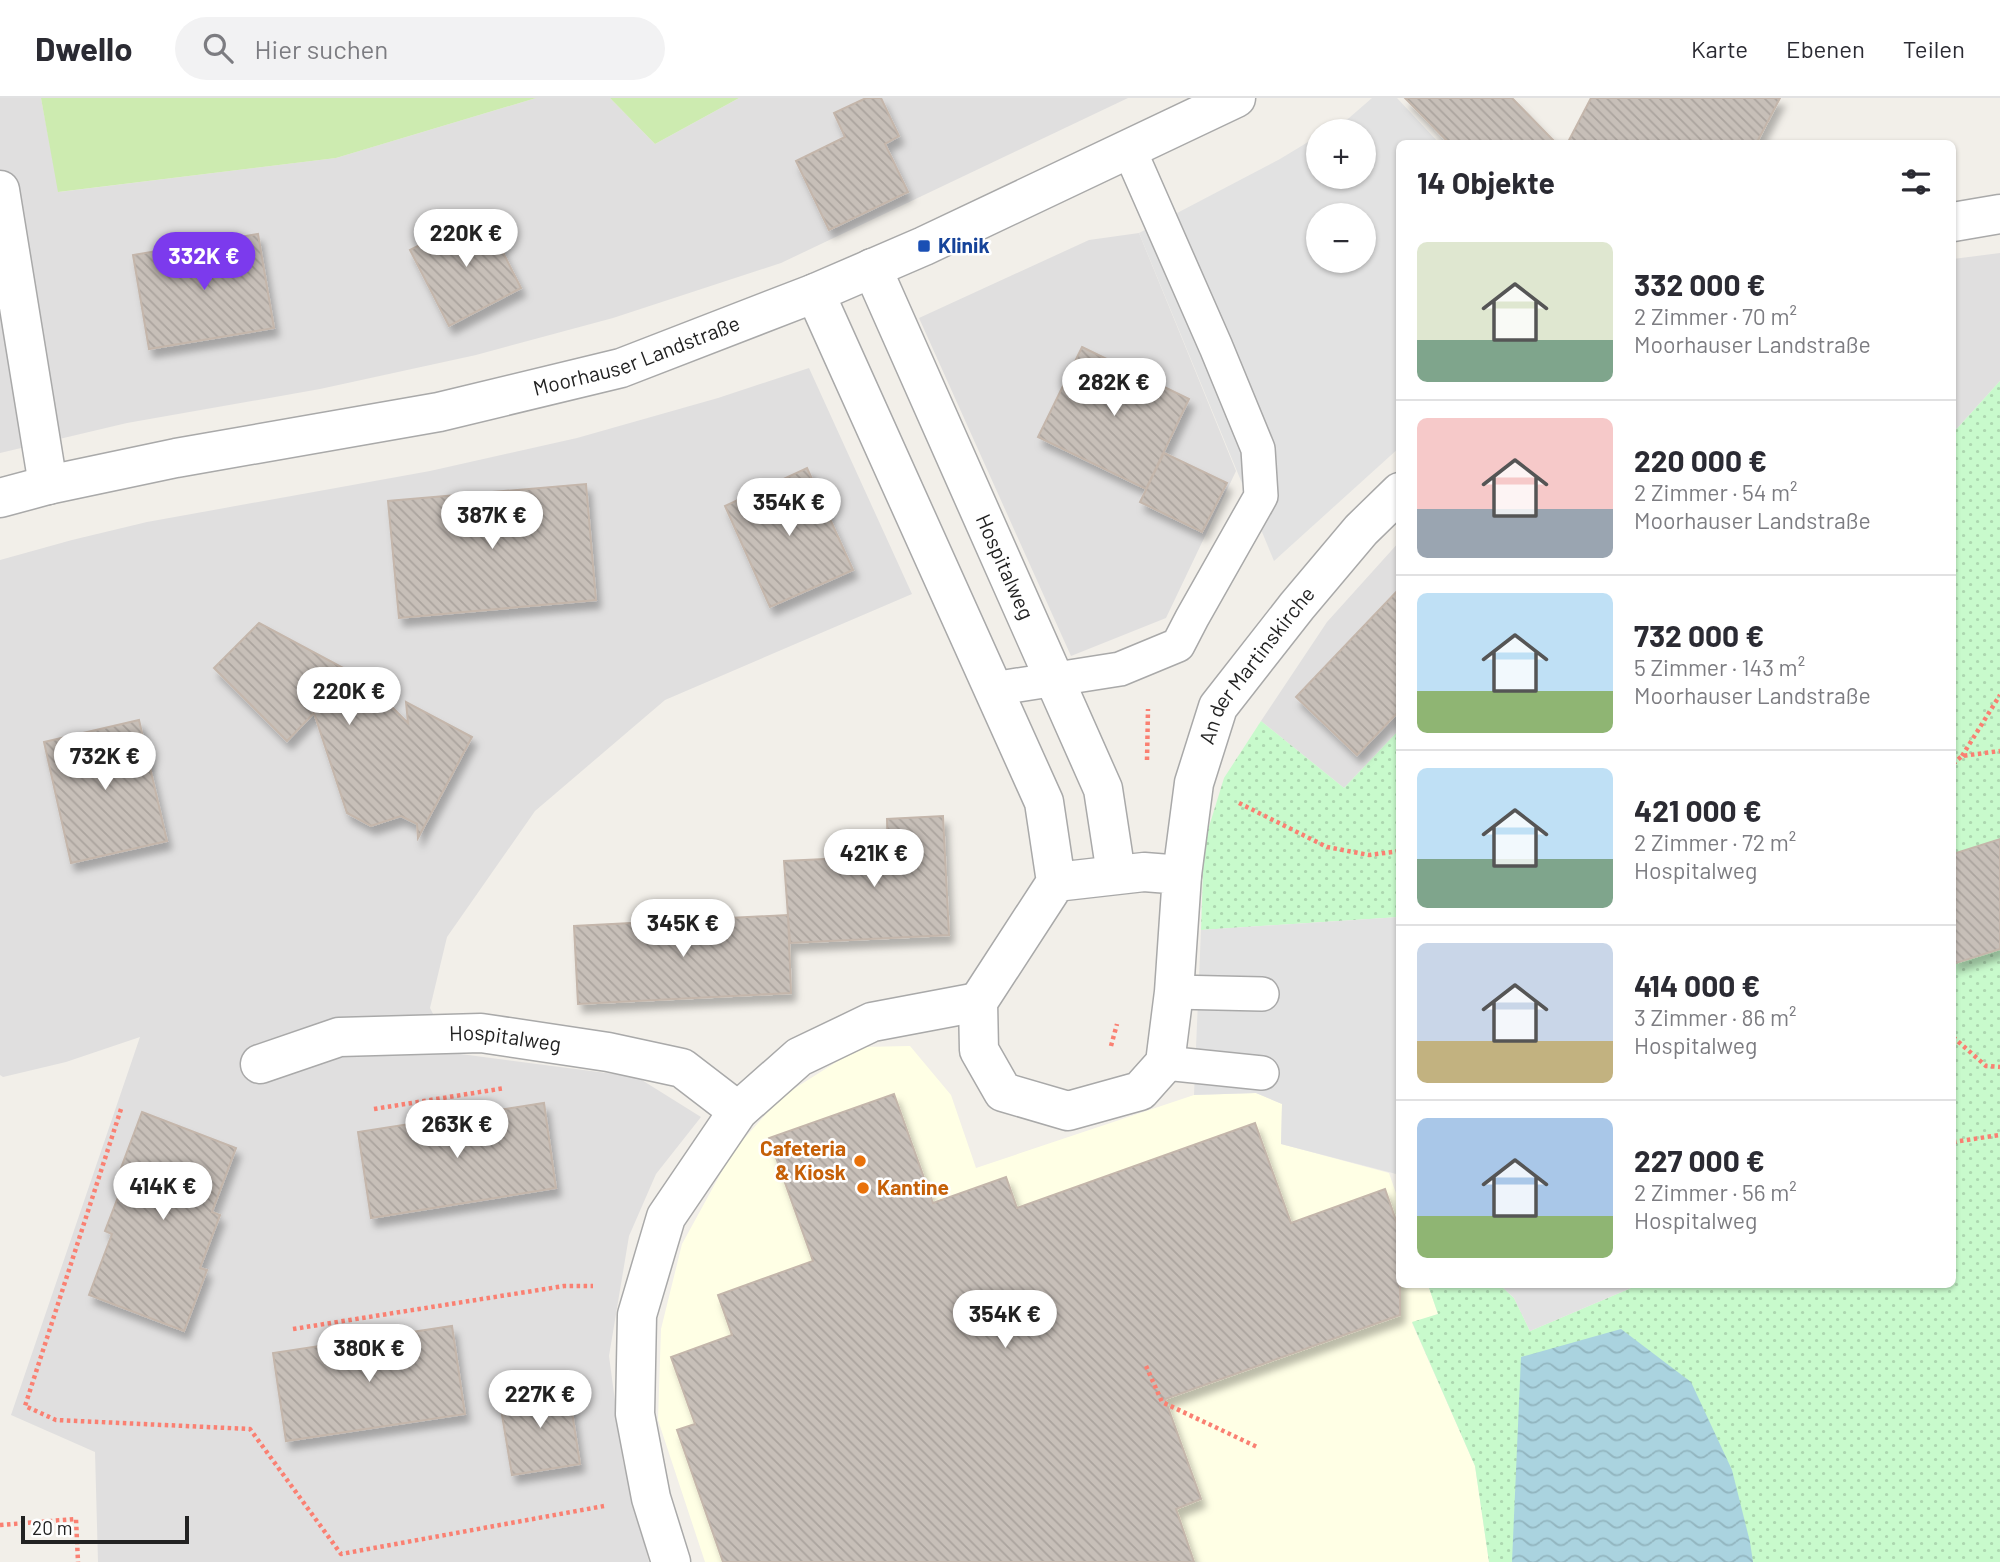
<!DOCTYPE html>
<html lang="de">
<head>
<meta charset="utf-8">
<style>
  :root { --surface:#fff; --page:#f2f2f3; --text:#2b2b33; --muted:#7c7c81; --line:#e1e1e2; --accent:#7c3aed }
  body { margin:0; font-family:Barlow,sans-serif; background:var(--page); color:var(--text); height:100vh; display:flex; flex-direction:column; font-size:26px; white-space:nowrap }
  * { box-sizing:border-box; margin:0 }
  p { font-size:23px; color:var(--muted) }
  .icon { flex:none; width:38px; height:38px; fill:none; stroke:currentColor; stroke-width:2; stroke-linecap:round; stroke-linejoin:round }
  .map { position:relative; flex:1; overflow:hidden }
  .details { position:absolute; left:1396px; top:42px; width:560px; height:1148px; display:flex; flex-direction:column; background:var(--surface); border-radius:10px; box-shadow:0 2px 5px #0004 }
  .details>* { flex:none }
  .tools { position:absolute; left:1306px; top:21px; display:grid; gap:14px }
  .tools a { display:grid; place-items:center; width:70px; height:70px; border-radius:50%; background:var(--surface); box-shadow:0 2px 5px #0004; font-size:35px }
  .scale { position:absolute; left:21px; bottom:18px; width:168px; box-sizing:border-box; padding-left:7px; border:4px solid #222; border-top:0; font-size:19px; line-height:24px; white-space:nowrap; color:#222; -webkit-text-stroke:5px #fff; paint-order:stroke }
  .price { position:absolute; translate:-50% -60px; padding:0 16px; border-radius:24px; background:#fff; color:#222; font-size:23px; line-height:46px; filter:drop-shadow(0 2px 4px #0008) }
  .price::after { content:''; position:absolute; left:50%; top:42px; width:21px; height:16px; margin-left:-10px; background:inherit; clip-path:polygon(0 0,100% 0,50% 100%) }
  .price.on { background:var(--accent); color:#fff }
  ul { padding:0; list-style:none }
  li { display:flex; align-items:center; gap:21px; height:175px; padding:0 21px }
  li+li { border-top:2px solid var(--line) }
  li span { display:grid; place-items:center; flex:none; width:196px; height:140px; border-radius:10px; color:#555 }
  li>.icon { margin-inline-start:auto }
  span .icon { width:84px; height:84px; fill:#fffc; stroke-width:1 }
  li b { font-size:30px }
  h2 { display:flex; justify-content:space-between; align-items:center; height:84px; padding:0 21px; font-size:30px }
  header { display:flex; align-items:center; gap:42px; box-sizing:border-box; height:98px; padding:0 35px; background:var(--surface); border-bottom:2px solid var(--line) }
  header strong { font-size:33px }
  nav { display:flex; gap:38px; margin-inline-start:auto; font-size:24px }
  .search { width:490px; height:63px; background:var(--page); display:flex; align-items:center; gap:18px; box-sizing:border-box; padding:0 24px; border-radius:38px; color:var(--muted); font-size:26px }
  .map>svg:first-child { display:block }
  .residential { fill:#e0dfdf }
  .education { fill:#ffffe5 }
  .grass { fill:#cdebb0 }
  .park { fill:url(#park-dots) }
  .parking { fill:#e2e2e2; fill-rule:evenodd }
  .water { fill:url(#water-waves) }
  .building { fill:url(#building-back-hatch); stroke:#c4b6ab; stroke-width:2; filter:url(#shadow) }
  .lines { fill:none; stroke-linecap:round; stroke-linejoin:round }
  .service-casing { stroke:#a9a9a9; stroke-width:36 }
  .minor-casing { stroke:#a9a9a9; stroke-width:41 }
  .tertiary-casing { stroke:#a9a9a9; stroke-width:41 }
  .path { stroke:#fa8072; stroke-width:4.5; stroke-dasharray:3.5 3.5; stroke-linecap:butt }
  .service { stroke:#fff; stroke-width:33 }
  .minor { stroke:#fff; stroke-width:38 }
  .tertiary { stroke:#fff; stroke-width:38 }
  .transit-dot { fill:#1a4fb4; stroke:#fff; stroke-width:2.5 }
  .food-dot { fill:#e8710a; stroke:#fff; stroke-width:2.5 }
  .labels { text-anchor:middle; stroke-width:5; stroke-linejoin:round; paint-order:stroke }
  .transit-label { font-size:21px; font-weight:bold; fill:#164399; stroke:#fff; text-anchor:start }
  .street-label { font-size:21px; fill:#222; stroke:#fff }
  .food-label { font-size:21px; font-weight:bold; fill:#c56008; stroke:#fff; text-anchor:end }
</style>
</head>
<body>
<header>
<strong>Dwello</strong>
<div class="search"><svg class="icon" aria-label="search" viewBox="0 0 24 24"><circle cx="10" cy="10" r="6"/><path d="M15 15l6 6"/></svg>Hier suchen</div>
<nav><a>Karte</a><a>Ebenen</a><a>Teilen</a></nav>
</header>
<div class="map">
<svg width="2000" height="1464" viewBox="0 0 2000 1464">
  <defs>
    <pattern id="park-dots" width="8" height="8" patternUnits="userSpaceOnUse" patternTransform="scale(1.75)"><rect width="8" height="8" fill="#c8facc"/><path d="M2 2h.1M6 6h.1" fill="none" stroke="#acd6af" stroke-width="1.8" stroke-linecap="round"/></pattern>
    <pattern id="water-waves" width="16" height="10" patternUnits="userSpaceOnUse" patternTransform="scale(1.75)"><rect width="16" height="10" fill="#aad3df"/><path d="M0 5q4-4 8 0t8 0" fill="none" stroke="#92b5bf"/></pattern>
    <pattern id="building-back-hatch" width="6" height="6" patternUnits="userSpaceOnUse" patternTransform="scale(1.75)"><rect width="6" height="6" fill="#c7bfb8"/><path d="M-1 5l2 2M0 0l6 6M5-1l2 2" fill="none" stroke="#aba49e"/></pattern>
    <filter id="shadow"><feDropShadow dx="4.5" dy="8" stdDeviation="3.5" flood-color="#0004"/></filter>
  </defs>
  <rect width="100%" height="100%" fill="#f2efe9"/>
  <path class="residential" d="M 0,0 L 41,0 L 59,94 L 336,60 L 536,0 L 610,0 L 655,46 L 739,0 L 1128,0 L 781,165 L 613,220 L 476,257 L 320,291 L 127,325 L 0,355 Z
    M 1139,135 L 1236,373 L 1166,520 L 1071,558 L 919,220 L 1089,142 Z
    M 2000,155 L 2000,283 L 1953,335 L 1953,161 Z
    M 809,270 L 912,496 L 665,602 L 535,713 L 447,839 L 430,910 L 453,955 L 637,979 L 701,1019 L 656,1076 L 629,1138 L 609,1258 L 623,1363 L 649,1464 L 98,1464 L 95,1354 L 11,1317 L 140,939 L 66,964 L 3,979 L 0,977 L 0,462 L 72,442 L 147,424 L 430,373 L 577,340 L 718,300 Z
    M 1400,443 L 1400,631 L 1344,690 L 1261,623 L 1327,524 Z"/>
  <path class="education" d="M 910,948 L 951,997 L 976,1070 L 1194,997 L 1256,995 L 1282,1006 L 1281,1046 L 1389,1075 L 1400,1107 L 1400,1186 L 1428,1187 L 1438,1216 L 1412,1225 L 1475,1368 L 1489,1464 L 705,1464 L 658,1322 L 661,1231 L 682,1146 L 733,1053 L 781,999 L 860,949 Z"/>
  <path class="grass" d="M 41,0 L 536,0 L 336,60 L 58,94 Z
    M 610,0 L 739,0 L 655,46 Z"/>
  <path class="park" d="M 2000,283 L 2000,1464 L 1489,1464 L 1475,1368 L 1412,1224 L 1438,1216 L 1428,1187 L 1444,1187 L 1445,1190 L 1456,1187 L 1500,1187 L 1514,1200 L 1530,1233 L 1638,1187 L 1953,1186 L 1953,335 Z
    M 1261,623 L 1344,690 L 1400,631 L 1400,819 L 1201,832 L 1204,745 L 1224,680 Z"/>
  <path class="parking" d="M 1372,0 L 1397,0 L 1439,45 L 1400,46 L 1400,349 L 1274,463 L 1139,135 L 1280,61 L 1318,38 L 1318,79 L 1363,79 L 1363,33 L 1326,33 L 1349,20 ZM 1318,117 L 1363,117 L 1363,163 L 1318,163 Z
    M 1400,819 L 1400,1077 L 1281,1046 L 1282,1006 L 1256,995 L 1194,997 L 1201,832 Z
    M 1500,1187 L 1638,1187 L 1530,1233 L 1514,1200 Z"/>
  <path class="water" d="M 1621,1231 L 1691,1284 L 1732,1372 L 1750,1444 L 1753,1464 L 1512,1464 L 1521,1259 Z"/>
  <path class="building" d="M 866,0 L 881,0 L 899,38 L 885,46 L 908,94 L 829,132 L 796,63 L 845,39 L 834,15 Z
    M 1405,0 L 1512,0 L 1557,46 L 1450,46 Z
    M 1591,0 L 1780,0 L 1756,46 L 1567,46 Z
    M 483,115 L 521,190 L 449,228 L 410,152 Z
    M 258,136 L 274,230 L 149,251 L 133,157 Z
    M 1082,249 L 1189,301 L 1146,391 L 1038,339 Z
    M 1164,355 L 1227,385 L 1202,434 L 1140,404 Z
    M 807,370 L 853,472 L 770,509 L 725,408 Z
    M 586,386 L 596,502 L 399,520 L 388,403 Z
    M 1400,490 L 1400,612 L 1357,657 L 1296,599 Z
    M 259,525 L 364,581 L 408,625 L 406,604 L 472,639 L 418,740 L 417,726 L 401,718 L 371,728 L 347,715 L 314,615 L 287,643 L 214,570 Z
    M 139,622 L 167,743 L 71,765 L 44,644 Z
    M 943,718 L 949,837 L 790,845 L 784,763 L 888,758 L 887,721 Z
    M 2000,741 L 2000,851 L 1953,866 L 1953,756 Z
    M 788,817 L 791,895 L 578,906 L 574,828 Z
    M 894,996 L 933,1105 L 1006,1079 L 1017,1110 L 1255,1025 L 1291,1125 L 1385,1091 L 1400,1134 L 1400,1217 L 1165,1301 L 1201,1401 L 1176,1411 L 1194,1464 L 723,1464 L 677,1332 L 695,1326 L 671,1259 L 732,1237 L 718,1197 L 813,1163 L 769,1040 Z
    M 544,1005 L 556,1090 L 371,1120 L 358,1034 Z
    M 142,1014 L 236,1050 L 212,1114 L 220,1117 L 200,1170 L 207,1172 L 184,1233 L 89,1197 L 112,1136 L 105,1133 L 125,1081 L 118,1078 Z
    M 452,1228 L 465,1316 L 286,1343 L 273,1255 Z
    M 568,1288 L 580,1366 L 512,1377 L 499,1299 Z"/>
  <g class="lines">
    <defs>
      <path id="service" d="M 993,591 L 1120,571 L 1178,547 L 1192,520 L 1261,398 L 1258,351 L 1216,249 L 1129,51
        M 1174,894 L 1262,896
        M 1165,965 L 1262,975"/>
      <g id="minor">
        <path d="M 0,92 L 48,387"/>
        <path d="M 1953,124 L 2000,116"/>
        <path id="s1" d="M 872,170 L 1103,691 L 1116,776"/>
        <path d="M 815,195 L 1044,704 L 1056,784 L 978,904 L 979,952 L 1003,994 L 1068,1013 L 1140,993 L 1165,965 L 1174,894 L 1182,777 L 1144,774 L 1056,784"/>
        <path id="s2" d="M 1182,777 L 1194,685 L 1218,609 L 1297,508 L 1361,432 L 1400,394"/>
        <path id="s3" d="M 260,966 L 339,939 L 481,935 L 608,954 L 682,970 L 738,1013"/>
        <path d="M 671,1464 L 651,1400 L 635,1316 L 637,1217 L 666,1119 L 738,1013 L 799,959 L 872,924 L 978,904"/>
      </g>
      <g id="tertiary">
        <path id="s4" d="M 0,400 L 48,387 L 176,360 L 439,314 L 621,270 L 815,195 L 924,148 L 1236,0"/>
      </g>
    </defs>
    <use href="#service" class="service-casing"/>
    <use href="#minor" class="minor-casing"/>
    <use href="#tertiary" class="tertiary-casing"/>
    <path class="path" d="M 1962,658 L 2000,597
      M 1147,662 L 1148,611
      M 1953,666 L 1962,658 L 2000,653
      M 1239,705 L 1327,749 L 1369,757 L 1400,753
      M 1953,939 L 1986,968 L 2000,969
      M 1111,948 L 1117,926
      M 121,1011 L 25,1308 L 56,1322 L 250,1331 L 341,1456 L 604,1408
      M 374,1011 L 505,990
      M 1953,1044 L 2000,1037
      M 293,1231 L 564,1188 L 593,1188
      M 1146,1268 L 1162,1304 L 1257,1349
      M 0,1427 L 76,1421 L 78,1464"/>
    <use href="#service" class="service"/>
    <use href="#minor" class="minor"/>
    <use href="#tertiary" class="tertiary"/>
  </g>
  <rect class="transit-dot" x="917" y="141" width="14" height="14" rx="3.5"/>
  <g class="food-dot">
    <circle cx="860" cy="1063" r="7"/>
    <circle cx="863" cy="1090" r="7"/>
  </g>
  <g class="labels">
    <g class="transit-label">
      <text x="938" y="155">Klinik</text>
    </g>
    <g class="street-label">
      <text dy="7" stroke="none"><textPath href="#s4" startOffset="653">Moorhauser Landstraße</textPath></text>
      <text dy="7" stroke="none"><textPath href="#s1" startOffset="327">Hospitalweg</textPath></text>
      <text dy="7" stroke="none"><textPath href="#s2" startOffset="228">An der Martinskirche</textPath></text>
      <text dy="7" stroke="none"><textPath href="#s3" startOffset="250">Hospitalweg</textPath></text>
    </g>
    <g class="food-label">
      <text x="846" y="1058">Cafeteria<tspan x="846" dy="24">&amp; Kiosk</tspan></text>
      <text x="877" y="1097" text-anchor="start">Kantine</text>
    </g>
  </g>
</svg>
<div class="tools">
<a>+</a>
<a>−</a>
</div>
<div class="scale">20 m</div>
<b class="price" style="left:466px;top:171px">220K €</b>
<b class="price on" style="left:204px;top:194px">332K €</b>
<b class="price" style="left:1114px;top:320px">282K €</b>
<b class="price" style="left:789px;top:440px">354K €</b>
<b class="price" style="left:492px;top:453px">387K €</b>
<b class="price" style="left:349px;top:629px">220K €</b>
<b class="price" style="left:105px;top:694px">732K €</b>
<b class="price" style="left:874px;top:791px">421K €</b>
<b class="price" style="left:683px;top:861px">345K €</b>
<b class="price" style="left:457px;top:1062px">263K €</b>
<b class="price" style="left:163px;top:1124px">414K €</b>
<b class="price" style="left:1005px;top:1252px">354K €</b>
<b class="price" style="left:369px;top:1286px">380K €</b>
<b class="price" style="left:540px;top:1332px">227K €</b>
<section class="details">
<h2>14 Objekte<svg class="icon" aria-label="filters" viewBox="0 0 24 24"><path d="M4 7h16M4 17h16"/><circle cx="9" cy="7" r="2"/><circle cx="15" cy="17" r="2"/></svg></h2>
<ul>
<li><span style="background:linear-gradient(#dfe7d0 70%,#7fa58c 0)"><svg class="icon" aria-label="home" viewBox="0 0 24 24"><path d="M3 11l9-7 9 7M6 9v11h12V9"/></svg></span><div><b>332 000 €</b><p>2 Zimmer · 70 m²</p><p>Moorhauser Landstraße</p></div></li>
<li><span style="background:linear-gradient(#f6c9c9 65%,#9aa5b1 0)"><svg class="icon" aria-label="home" viewBox="0 0 24 24"><path d="M3 11l9-7 9 7M6 9v11h12V9"/></svg></span><div><b>220 000 €</b><p>2 Zimmer · 54 m²</p><p>Moorhauser Landstraße</p></div></li>
<li><span style="background:linear-gradient(#bfe0f5 70%,#8fb573 0)"><svg class="icon" aria-label="home" viewBox="0 0 24 24"><path d="M3 11l9-7 9 7M6 9v11h12V9"/></svg></span><div><b>732 000 €</b><p>5 Zimmer · 143 m²</p><p>Moorhauser Landstraße</p></div></li>
<li><span style="background:linear-gradient(#bfe0f5 65%,#7fa58c 0)"><svg class="icon" aria-label="home" viewBox="0 0 24 24"><path d="M3 11l9-7 9 7M6 9v11h12V9"/></svg></span><div><b>421 000 €</b><p>2 Zimmer · 72 m²</p><p>Hospitalweg</p></div></li>
<li><span style="background:linear-gradient(#c9d6e8 70%,#c2b280 0)"><svg class="icon" aria-label="home" viewBox="0 0 24 24"><path d="M3 11l9-7 9 7M6 9v11h12V9"/></svg></span><div><b>414 000 €</b><p>3 Zimmer · 86 m²</p><p>Hospitalweg</p></div></li>
<li><span style="background:linear-gradient(#a9c7e8 70%,#8fb573 0)"><svg class="icon" aria-label="home" viewBox="0 0 24 24"><path d="M3 11l9-7 9 7M6 9v11h12V9"/></svg></span><div><b>227 000 €</b><p>2 Zimmer · 56 m²</p><p>Hospitalweg</p></div></li>
</ul>
</section>
</div>
</body>
</html>
